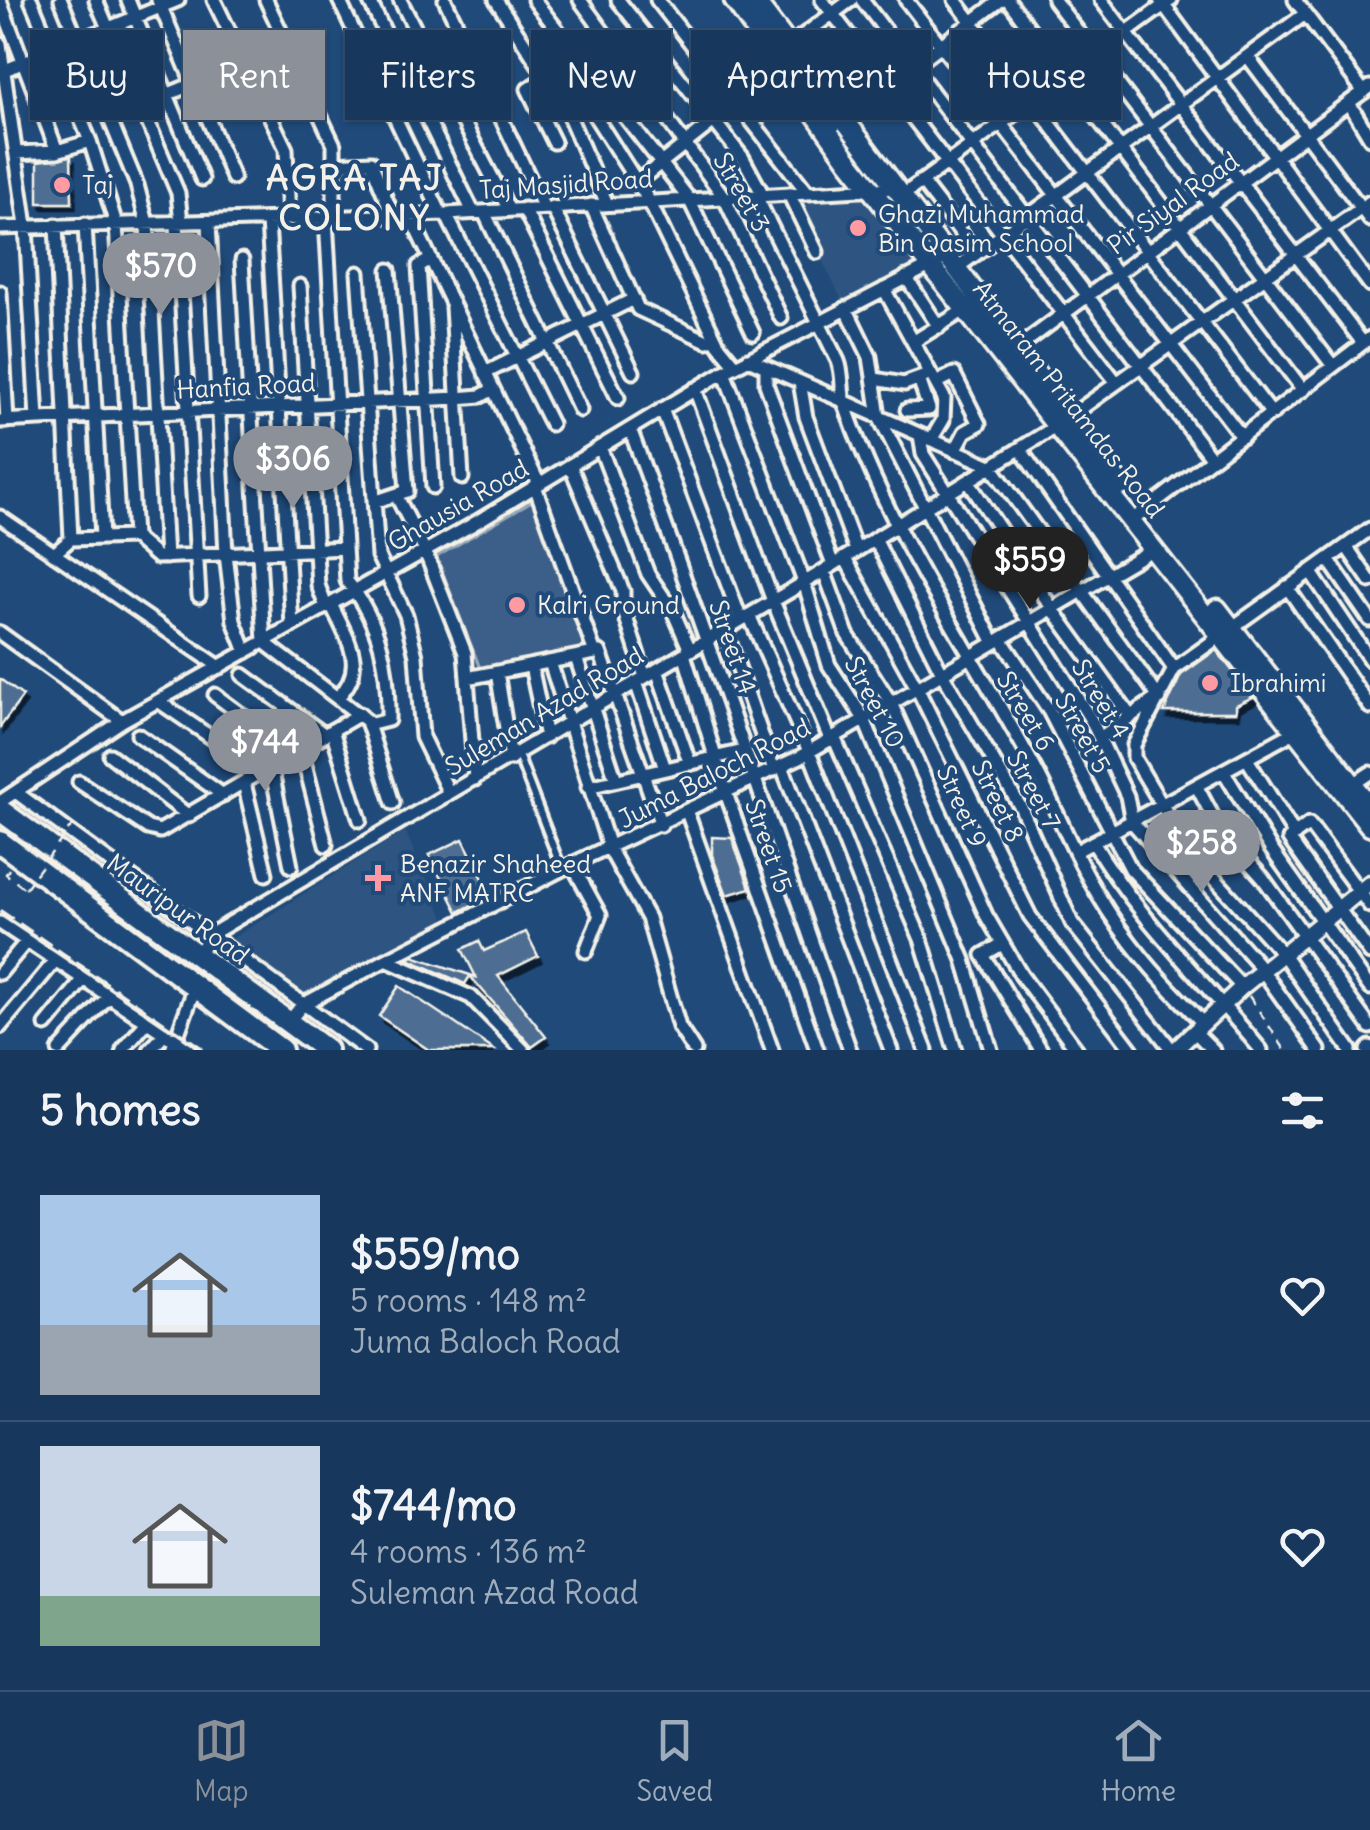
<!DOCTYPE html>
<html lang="en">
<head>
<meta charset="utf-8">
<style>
  :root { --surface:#17385c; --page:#244365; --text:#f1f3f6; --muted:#9eacbb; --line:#365272; --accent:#8c9099 }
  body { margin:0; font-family:Delius,sans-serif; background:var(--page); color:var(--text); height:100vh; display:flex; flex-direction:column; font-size:38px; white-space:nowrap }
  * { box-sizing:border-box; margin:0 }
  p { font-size:32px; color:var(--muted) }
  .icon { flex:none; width:55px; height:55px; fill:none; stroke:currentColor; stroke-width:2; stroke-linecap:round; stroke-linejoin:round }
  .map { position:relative; height:1050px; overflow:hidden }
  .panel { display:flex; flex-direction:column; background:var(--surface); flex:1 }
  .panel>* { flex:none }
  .guide { position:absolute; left:30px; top:30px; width:1310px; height:90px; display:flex; gap:20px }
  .price { position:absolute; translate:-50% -85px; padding:0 22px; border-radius:35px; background:var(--accent); color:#fff; font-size:32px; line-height:65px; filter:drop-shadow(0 2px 5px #0008) }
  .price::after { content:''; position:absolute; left:50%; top:60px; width:30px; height:22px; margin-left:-15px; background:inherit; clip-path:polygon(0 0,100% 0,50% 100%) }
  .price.current { background:#222; color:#fff }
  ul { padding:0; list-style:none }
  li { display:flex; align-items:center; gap:30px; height:250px; padding:0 40px }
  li+li { border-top:2px solid var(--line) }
  li span { display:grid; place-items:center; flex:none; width:280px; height:200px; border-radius:0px; color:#555 }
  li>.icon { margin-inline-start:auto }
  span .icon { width:120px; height:120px; fill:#fffc; stroke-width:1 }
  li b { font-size:42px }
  h2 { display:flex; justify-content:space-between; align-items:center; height:120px; padding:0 40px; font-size:42px }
  .pill { padding:0 35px; border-radius:0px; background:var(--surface); box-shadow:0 2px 8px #0004,0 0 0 2px var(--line); font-size:35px; line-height:90px }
  .pill.current { background:var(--accent); color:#fff }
  .tabs { display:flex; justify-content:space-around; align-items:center; height:140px; border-top:2px solid var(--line); background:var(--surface); font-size:28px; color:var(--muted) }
  .tabs a { display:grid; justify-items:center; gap:5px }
  .tabs .current { color:var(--accent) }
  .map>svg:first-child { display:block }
  .built { fill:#2d5581 }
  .green { fill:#3a5f88; stroke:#97a8b8; stroke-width:2.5 }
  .building { fill:#4d6e92; stroke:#f4f1e8; stroke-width:2.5; filter:url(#shadow) }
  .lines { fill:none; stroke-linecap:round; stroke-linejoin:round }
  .service-casing { stroke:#f4f1e8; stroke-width:14 }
  .minor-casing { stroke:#f4f1e8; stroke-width:19 }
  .tertiary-casing { stroke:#f4f1e8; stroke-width:21 }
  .secondary-casing { stroke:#f4f1e8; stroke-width:25 }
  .trunk-casing { stroke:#f4f1e8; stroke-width:28 }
  .path { stroke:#f4f1e8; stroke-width:2.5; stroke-dasharray:10 8; stroke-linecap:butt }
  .service { stroke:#1f4a7a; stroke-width:6 }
  .minor { stroke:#1f4a7a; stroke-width:11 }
  .tertiary { stroke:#1f4a7a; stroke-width:14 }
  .secondary { stroke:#1f4a7a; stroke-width:18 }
  .trunk { stroke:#1f4a7a; stroke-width:20 }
  .rail { stroke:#f4f1e8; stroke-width:4; stroke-dasharray:15 8; stroke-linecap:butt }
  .path-bridge { stroke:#f4f1e8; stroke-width:2.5; stroke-dasharray:10 8; stroke-linecap:butt }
  .poi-dot { fill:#ff9aa2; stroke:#1f4a7a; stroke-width:4 }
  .labels { text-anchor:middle; stroke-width:8; stroke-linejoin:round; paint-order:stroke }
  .street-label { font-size:25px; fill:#f4f1e8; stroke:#1f4a7a }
  .poi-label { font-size:25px; fill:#f4f1e8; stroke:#1f4a7a; text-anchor:start }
  .district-label { font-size:35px; font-weight:bold; letter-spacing:2.5px; fill:#f4f1e8; stroke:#1f4a7a }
</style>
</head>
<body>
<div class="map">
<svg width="1370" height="1050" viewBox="0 0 1370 1050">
  <defs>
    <filter id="shadow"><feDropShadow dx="3.5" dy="6" stdDeviation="0" flood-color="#0009"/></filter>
  </defs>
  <rect width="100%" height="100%" fill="#1f4a7a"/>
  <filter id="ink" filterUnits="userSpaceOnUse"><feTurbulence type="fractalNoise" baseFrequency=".01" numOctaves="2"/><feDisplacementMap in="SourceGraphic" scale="20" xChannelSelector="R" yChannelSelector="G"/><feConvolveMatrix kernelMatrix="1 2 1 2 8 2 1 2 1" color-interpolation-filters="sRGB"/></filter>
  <g filter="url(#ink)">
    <path class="built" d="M 881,190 L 937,261 L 846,308 L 789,194 Z
      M 405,831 L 447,924 L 302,997 L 225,943 Z"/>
    <path class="green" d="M 539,497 L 596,653 L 483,675 L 437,557 Z"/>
    <path class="building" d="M 71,156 L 72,203 L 38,203 L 38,161 Z
      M 1216,650 L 1253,697 L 1236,705 L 1236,712 L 1164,712 L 1181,675 Z
      M 0,679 L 23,696 L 0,727 Z
      M 712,837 L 732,838 L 750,888 L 727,895 L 712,855 Z
      M 463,839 L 491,895 L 458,912 L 429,855 Z
      M 526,932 L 538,956 L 498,976 L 546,1037 L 532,1047 L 470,976 L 465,984 L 408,959 L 413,956 L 476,977 L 462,949 L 479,941 L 484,951 Z
      M 399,986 L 447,1018 L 494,1050 L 429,1050 L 379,1016 Z"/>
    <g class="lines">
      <defs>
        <path id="service" d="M 518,755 L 562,870"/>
        <path id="minor" d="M 31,0 L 90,141 L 116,224 L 134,537
          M 61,0 L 137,185 L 147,223 L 166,557
          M 96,0 L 178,193 L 181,223
          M 128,0 L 202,179
          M 158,0 L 233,178
          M 214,0 L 286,149 L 289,220
          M 266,0 L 334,145 L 334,218
          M 339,0 L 441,214
          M 369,0 L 473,212
          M 400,0 L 509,210
          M 445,0 L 544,208
          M 496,0 L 563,102 L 607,204
          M 534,0 L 689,199 L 753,333
          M 580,0 L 724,197 L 781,318
          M 618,0 L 743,158 L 763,195
          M 657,0 L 808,193
          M 822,0 L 1117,383
          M 862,0 L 1212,459
          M 906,0 L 1242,437
          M 955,0 L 1272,414
          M 1008,0 L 1303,390
          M 1054,0 L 1333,366
          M 1101,0 L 1363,343
          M 1160,0 L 1370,285
          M 1295,0 L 1364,92
          M 0,1 L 57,151
          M 0,44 L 26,226 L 37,419
          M 786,48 L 851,0
          M 1248,57 L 1370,220
          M 0,72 L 178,0
          M 546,77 L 528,89 L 554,142
          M 256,87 L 299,70
          M 577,88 L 649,201 L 718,344 L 736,366
          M 1349,103 L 1370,138
          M 110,118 L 193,84
          M 827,131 L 1001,0
          M 16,153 L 57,151 L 90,141
          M 334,164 L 371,162 L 393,216
          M 921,181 L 975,251
          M 637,182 L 738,102
          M 789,194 L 817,252
          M 756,196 L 838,361 C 844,376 840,391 845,405 C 889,533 968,646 1032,763 C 1056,806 1072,852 1097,893 C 1126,943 1163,983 1203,1023
          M 899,198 L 1171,0
          M 591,205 L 638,309 L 707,341 L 715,338
          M 552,207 L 633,372
          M 524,209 L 618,398
          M 484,212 L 580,410
          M 446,214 L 551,424
          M 410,216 L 539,484
          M 326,219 L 347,581 C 381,624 389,667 388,720 L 368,725
          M 268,221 L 292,626
          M 209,222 L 226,554 L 234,621 L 246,652
          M 177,223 L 199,596
          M 85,224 L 102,538
          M 0,228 L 446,214 L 895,188
          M 431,259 L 419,266 L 433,487
          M 242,260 L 264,642 L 367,721 L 393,803
          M 954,270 L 1305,14
          M 358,273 L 378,556 L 406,615 L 416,656 L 422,737 L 449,793
          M 906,277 L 939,327
          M 300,286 L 318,585 L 326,607
          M 884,289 L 944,398 L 943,420 L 931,440
          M 0,292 L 7,421
          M 452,307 L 462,478
          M 846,308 L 870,357 L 879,417 L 994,643
          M 913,342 L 966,309
          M 1012,352 L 1370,87
          M 748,359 L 991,466 L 1160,699
          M 766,367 L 766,384 L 833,565
          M 724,372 L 804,582 L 829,665 L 864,719 L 964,960 L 991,1050
          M 485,373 L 634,299
          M 875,379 L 904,384 L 931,374
          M 800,382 L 806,417 L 856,550
          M 936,383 L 954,374 L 979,424 L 965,432 L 955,451
          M 695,389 L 773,601 L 830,739
          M 662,409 L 741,620
          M 907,410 L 929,409 L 919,379
          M 0,421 L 457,398 L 481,396 L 493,389
          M 630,429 C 707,635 776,843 850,1050
          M 920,435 L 923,454 L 1091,720 L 1127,796 L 1132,822 L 1257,963 L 1319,1050
          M 600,447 L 648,574 L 673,611 L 690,650
          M 1020,449 L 1174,669
          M 570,465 L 623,591 L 623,608 L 645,677
          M 968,481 L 1052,608 L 1131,717
          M 535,486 L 595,653
          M 396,495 L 425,551 L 465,653 L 475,779
          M 374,502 L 407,491 L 389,270
          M 0,517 L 220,667
          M 1132,520 L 1370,338
          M 71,539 L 134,537 L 157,557 L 345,548
          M 875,539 L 942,673 L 1021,808 L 1072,923 L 1172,1050
          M 1346,546 L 1370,581
          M 54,554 L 71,539 L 56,225
          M 845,558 L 917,688 L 1030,916 L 1132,1050
          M 1328,559 L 1370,620
          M 824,571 L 847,634 L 891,703 L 986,915 L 1021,975 L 1077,1050
          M 1310,571 L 1370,660
          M 1287,587 L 1370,707
          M 331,604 C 346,637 369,667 338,697
          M 749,615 L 809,751 L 926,1050
          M 725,629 L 774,770
          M 0,633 L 122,721
          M 1001,639 L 1048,709 L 1131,869 L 1242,987
          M 684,654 L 726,793 L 817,1050
          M 576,657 L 616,780
          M 550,662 L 610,850 L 648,918 L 679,1027 L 694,1050
          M 531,666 L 546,737
          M 657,670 L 690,764
          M 497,672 L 511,759
          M 243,675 L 325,735
          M 467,678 L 600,652 L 661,825
          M 636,682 L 665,769
          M 215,695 L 293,753
          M 158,701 L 262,772
          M 332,730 L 360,820
          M 138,735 L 223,795
          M 834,737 L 921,939 L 955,1050
          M 1100,738 L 1154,700
          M 301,749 L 326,845
          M 110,755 L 189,816
          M 1247,759 L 1295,835
          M 782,766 L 891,1050
          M 271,767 L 291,866
          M 1224,772 L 1271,849 L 1370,988
          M 79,782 L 148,828 L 160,831 L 360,714
          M 244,783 L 266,874
          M 588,787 L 744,751
          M 1197,787 L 1220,830 L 1263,878 L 1370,1027
          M 1349,787 L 1370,773
          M 17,793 L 366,1050
          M 0,802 L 122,721 L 470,526 L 724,372 L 945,258
          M 687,812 L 772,1050
          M 1093,842 C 1139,920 1204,980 1261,1050
          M 1075,852 L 1298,730
          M 572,864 L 600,915 L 586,951
          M 1370,906 L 1309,824 L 1289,839 L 1370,953
          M 0,923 L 189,1050
          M 1002,944 L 983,955 L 1041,1050
          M 199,953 L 210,935 L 817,575 L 1058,425 L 1370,202
          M 386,960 L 471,997 L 523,1050
          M 0,973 L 26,942
          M 288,1023 L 302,1005 L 386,960 L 572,864 L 802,756 L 1155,548
          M 46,1025 L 83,980
          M 0,1027 L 55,961
          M 1194,1031 L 1213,1050
          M 59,1050 L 108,997
          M 123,1050 L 147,1022
          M 150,1050 L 165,1034
          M 172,1050 L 196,984
          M 1350,1050 L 1283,954 L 1188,849 L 1134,758 L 1134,745 L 1174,669 L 1370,529
          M 1367,1050 L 1370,1047"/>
        <path id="tertiary" d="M 1175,1050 L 1242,987 L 1370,883"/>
        <path id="secondary" d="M 734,0 L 849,161 L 1370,826
          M 754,0 L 1121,486
          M 1217,609 L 1370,807"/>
        <path id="trunk" d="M 0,810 L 326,1050
          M 0,842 L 281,1050"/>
      </defs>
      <use href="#service" class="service-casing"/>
      <use href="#minor" class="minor-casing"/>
      <use href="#tertiary" class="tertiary-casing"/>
      <use href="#secondary" class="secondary-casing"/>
      <use href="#trunk" class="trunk-casing"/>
      <path class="path" d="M 9,869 L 6,874 L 25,889
        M 1249,996 L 1285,1050"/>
      <use href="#service" class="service"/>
      <use href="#minor" class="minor"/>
      <use href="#tertiary" class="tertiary"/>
      <use href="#secondary" class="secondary"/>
      <use href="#trunk" class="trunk"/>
      <path class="rail" d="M 0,911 L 204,1050"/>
      <path class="path-bridge" d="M 25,889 L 73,824"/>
    </g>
  </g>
  <g class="poi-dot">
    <circle cx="62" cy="185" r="10"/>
    <circle cx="858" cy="228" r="10"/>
    <circle cx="517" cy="605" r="10"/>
    <circle cx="1210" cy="683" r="10"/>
    <path d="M373 863h10v10h10v10h-10v10h-10v-10h-10v-10h10z"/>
  </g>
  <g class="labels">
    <g class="street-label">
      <text transform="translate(566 184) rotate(-4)" y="9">Taj Masjid Road</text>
      <text transform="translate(742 192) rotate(60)" y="9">Street 3</text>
      <text transform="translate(1173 203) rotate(-36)" y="9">Pir Siyal Road</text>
      <text transform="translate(246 386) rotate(-3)" y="9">Hanfia Road</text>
      <text transform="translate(1069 399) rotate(52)" y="9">Atmaram Pritamdas Road</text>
      <text transform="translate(458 505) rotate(-30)" y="9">Ghausia Road</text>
      <text transform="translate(733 647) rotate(71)" y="9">Street 14</text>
      <text transform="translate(1101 699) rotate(59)" y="9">Street 4</text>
      <text transform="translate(875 702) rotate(62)" y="9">Street 10</text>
      <text transform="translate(544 711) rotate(-31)" y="9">Suleman Azad Road</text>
      <text transform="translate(1026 711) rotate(59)" y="9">Street 6</text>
      <text transform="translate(1083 733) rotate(61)" y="9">Street 5</text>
      <text transform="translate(714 773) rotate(-27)" y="9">Juma Baloch Road</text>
      <text transform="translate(1034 790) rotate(62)" y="9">Street 7</text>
      <text transform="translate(998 801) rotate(64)" y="9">Street 8</text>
      <text transform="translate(962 806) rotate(66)" y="9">Street 9</text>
      <text transform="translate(769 846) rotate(71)" y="9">Street 15</text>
      <text transform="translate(178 909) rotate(36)" y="9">Mauripur Road</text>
    </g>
    <g class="poi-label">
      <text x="82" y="194">Taj</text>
      <text x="878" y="223">Ghazi Muhammad<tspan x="878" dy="29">Bin Qasim School</tspan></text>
      <text x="537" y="614">Kalri Ground</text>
      <text x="1230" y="692">Ibrahimi</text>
      <text x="400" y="873">Benazir Shaheed<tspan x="400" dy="29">ANF MATRC</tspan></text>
    </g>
    <g class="district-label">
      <text x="355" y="190">AGRA TAJ<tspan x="355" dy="40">COLONY</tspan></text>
    </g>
  </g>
</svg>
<b class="price" style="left:161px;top:318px">$570</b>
<b class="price" style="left:293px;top:511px">$306</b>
<b class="price current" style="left:1030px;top:612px">$559</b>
<b class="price" style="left:265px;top:794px">$744</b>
<b class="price" style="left:1202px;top:895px">$258</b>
<div class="guide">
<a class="pill">Buy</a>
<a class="pill current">Rent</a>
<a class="pill">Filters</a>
<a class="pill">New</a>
<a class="pill">Apartment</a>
<a class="pill">House</a>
</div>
</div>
<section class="panel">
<h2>5 homes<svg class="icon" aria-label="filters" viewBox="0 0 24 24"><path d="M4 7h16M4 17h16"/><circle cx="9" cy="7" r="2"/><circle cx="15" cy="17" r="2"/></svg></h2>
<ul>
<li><span style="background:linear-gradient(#a9c7e8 65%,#9aa5b1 0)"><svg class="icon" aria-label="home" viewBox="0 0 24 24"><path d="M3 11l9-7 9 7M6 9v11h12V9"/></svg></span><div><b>$559/mo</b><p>5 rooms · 148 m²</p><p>Juma Baloch Road</p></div><svg class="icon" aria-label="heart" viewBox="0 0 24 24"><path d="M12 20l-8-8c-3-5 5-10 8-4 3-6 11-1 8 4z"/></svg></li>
<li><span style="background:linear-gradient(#c9d6e8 75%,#7fa58c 0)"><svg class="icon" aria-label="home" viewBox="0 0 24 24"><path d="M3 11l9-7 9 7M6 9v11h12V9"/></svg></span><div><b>$744/mo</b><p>4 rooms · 136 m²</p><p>Suleman Azad Road</p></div><svg class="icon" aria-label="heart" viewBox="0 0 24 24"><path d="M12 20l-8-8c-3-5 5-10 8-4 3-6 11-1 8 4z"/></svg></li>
</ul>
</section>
<nav class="tabs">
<a class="current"><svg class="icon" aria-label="map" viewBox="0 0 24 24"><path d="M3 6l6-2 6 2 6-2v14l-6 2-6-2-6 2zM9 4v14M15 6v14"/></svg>Map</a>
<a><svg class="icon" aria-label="saved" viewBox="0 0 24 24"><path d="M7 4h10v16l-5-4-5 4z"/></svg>Saved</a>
<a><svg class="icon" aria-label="home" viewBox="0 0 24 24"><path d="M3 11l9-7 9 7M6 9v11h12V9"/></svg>Home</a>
</nav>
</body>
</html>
